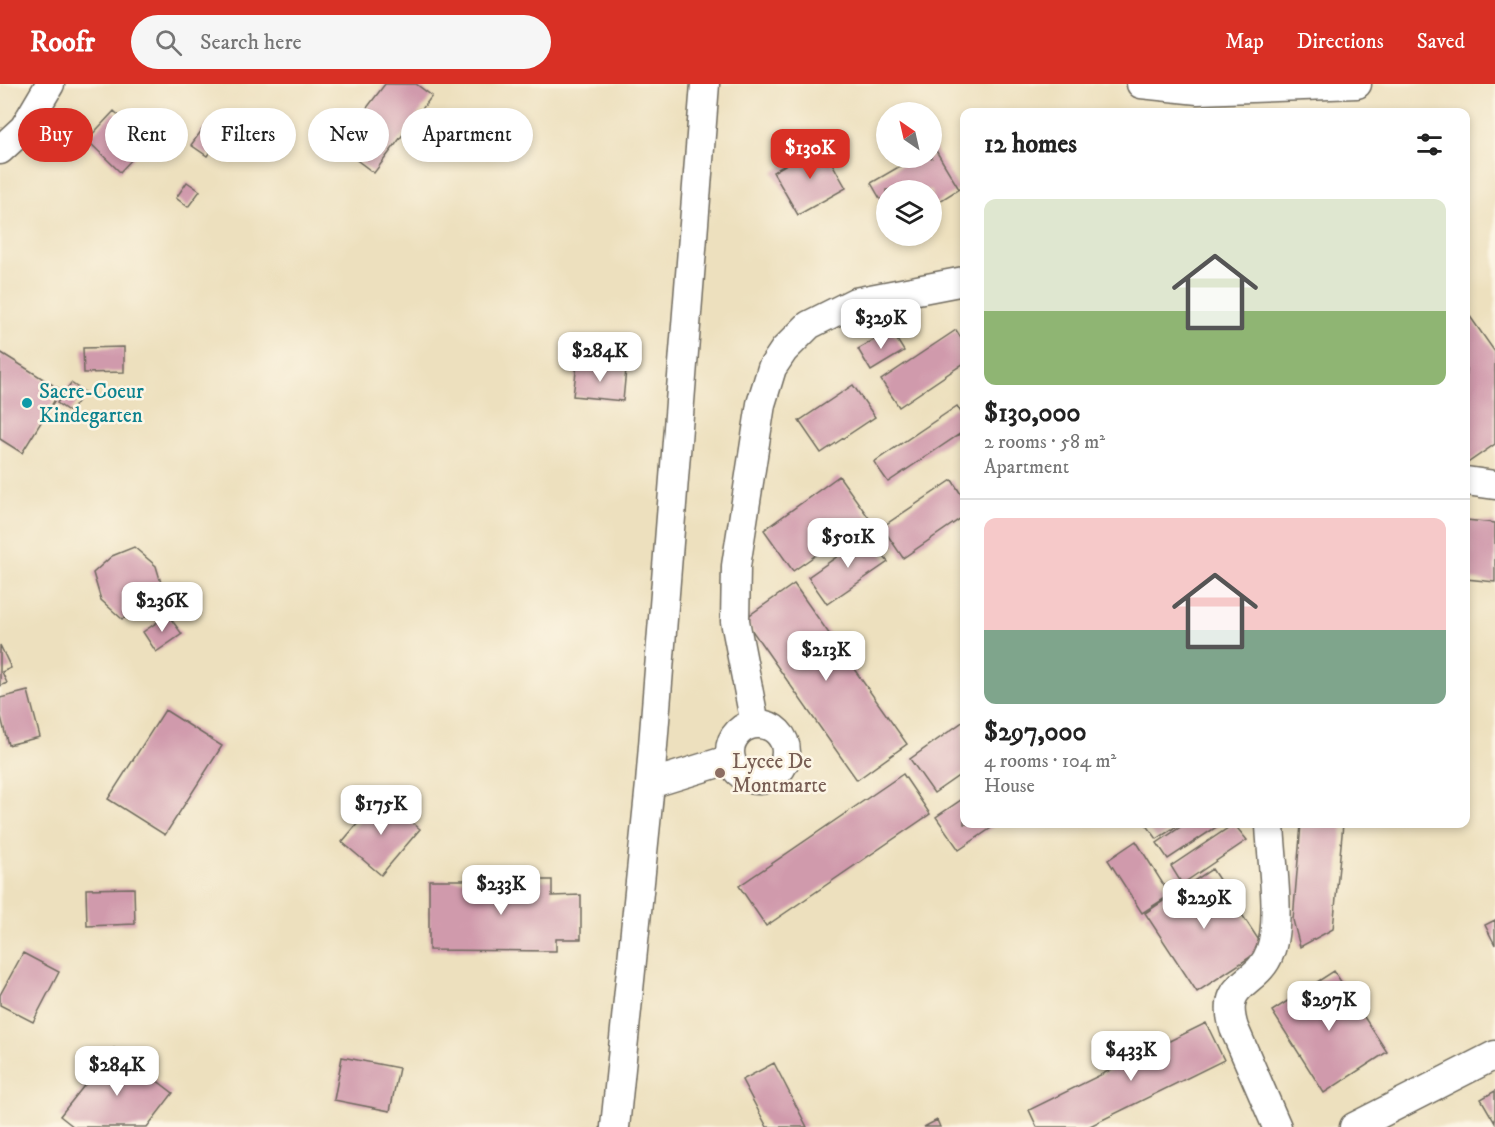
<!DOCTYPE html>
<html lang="en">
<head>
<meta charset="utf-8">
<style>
  :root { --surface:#fff; --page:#f6f6f6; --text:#222; --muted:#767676; --line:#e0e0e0; --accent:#d93025 }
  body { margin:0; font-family:"IM FELL DW Pica",serif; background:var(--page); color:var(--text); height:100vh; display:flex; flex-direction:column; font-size:22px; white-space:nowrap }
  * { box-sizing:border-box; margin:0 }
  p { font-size:20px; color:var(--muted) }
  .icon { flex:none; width:33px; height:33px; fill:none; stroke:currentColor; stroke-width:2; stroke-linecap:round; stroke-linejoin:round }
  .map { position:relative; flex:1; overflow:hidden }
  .details { position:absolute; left:960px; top:24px; width:510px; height:720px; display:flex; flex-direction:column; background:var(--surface); border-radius:12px; box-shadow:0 3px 9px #0003 }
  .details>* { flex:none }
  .guide { position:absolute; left:18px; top:24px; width:570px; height:54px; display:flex; gap:12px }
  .needle { width:39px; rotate:326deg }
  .tools { position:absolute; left:876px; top:18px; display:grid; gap:12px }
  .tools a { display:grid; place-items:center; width:66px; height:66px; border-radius:50%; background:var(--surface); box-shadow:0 3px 9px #0003; font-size:30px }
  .price { position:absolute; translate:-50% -51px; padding:0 14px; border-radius:12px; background:#fff; color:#222; font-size:20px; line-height:39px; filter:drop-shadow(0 2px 3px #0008) }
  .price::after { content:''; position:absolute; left:50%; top:36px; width:18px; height:14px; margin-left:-9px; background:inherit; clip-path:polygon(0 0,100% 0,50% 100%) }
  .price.active { background:var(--accent); color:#fff }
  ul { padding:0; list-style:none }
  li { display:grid; align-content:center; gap:12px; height:318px; padding:0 24px }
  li+li { border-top:2px solid var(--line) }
  li span { display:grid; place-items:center; height:186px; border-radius:12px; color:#555 }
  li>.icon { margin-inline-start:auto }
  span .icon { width:108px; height:108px; fill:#fffc; stroke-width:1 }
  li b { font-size:26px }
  h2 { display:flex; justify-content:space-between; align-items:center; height:72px; padding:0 24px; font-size:26px }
  .tag { padding:0 21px; border-radius:27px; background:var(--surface); box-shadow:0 3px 9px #0003; font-size:21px; line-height:54px }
  .tag.active { background:var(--accent); color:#fff }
  header { display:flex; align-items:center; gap:36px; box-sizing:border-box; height:84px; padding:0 30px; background:var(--accent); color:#fff }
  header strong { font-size:28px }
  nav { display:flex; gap:33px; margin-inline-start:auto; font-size:21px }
  .search { width:420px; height:54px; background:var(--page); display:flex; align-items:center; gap:15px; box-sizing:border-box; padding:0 21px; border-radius:33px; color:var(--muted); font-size:22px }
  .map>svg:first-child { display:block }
  .building { fill:#d09aac }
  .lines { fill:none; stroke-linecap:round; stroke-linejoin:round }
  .minor-casing { stroke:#6f6a5e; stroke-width:31 }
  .minor { stroke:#fff; stroke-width:28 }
  .culture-dot { fill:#0f9aa8; stroke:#fcf5e5; stroke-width:2 }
  .education-dot { fill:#8d6e63; stroke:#fcf5e5; stroke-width:2 }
  .labels { text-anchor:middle; stroke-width:5; stroke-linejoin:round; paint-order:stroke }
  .culture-label { font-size:21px; fill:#0d838f; stroke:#fcf5e5; text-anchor:start }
  .education-label { font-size:21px; fill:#785e54; stroke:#fcf5e5; text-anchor:start }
</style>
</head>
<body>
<header>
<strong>Roofr</strong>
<div class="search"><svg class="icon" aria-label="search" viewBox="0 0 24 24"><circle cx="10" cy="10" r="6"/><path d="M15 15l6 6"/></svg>Search here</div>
<nav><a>Map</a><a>Directions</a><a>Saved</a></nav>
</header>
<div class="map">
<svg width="1495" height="1043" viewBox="0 0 1495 1043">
  <rect width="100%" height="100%" fill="#fcf5e5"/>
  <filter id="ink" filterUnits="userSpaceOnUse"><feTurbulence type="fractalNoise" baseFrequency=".0167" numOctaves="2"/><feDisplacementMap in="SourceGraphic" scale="12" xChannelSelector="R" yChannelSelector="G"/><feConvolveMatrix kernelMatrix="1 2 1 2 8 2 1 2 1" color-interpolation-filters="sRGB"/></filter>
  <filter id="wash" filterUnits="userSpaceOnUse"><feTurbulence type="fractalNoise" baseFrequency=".008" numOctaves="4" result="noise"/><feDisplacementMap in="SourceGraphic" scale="24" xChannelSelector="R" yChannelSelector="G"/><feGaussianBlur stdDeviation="1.35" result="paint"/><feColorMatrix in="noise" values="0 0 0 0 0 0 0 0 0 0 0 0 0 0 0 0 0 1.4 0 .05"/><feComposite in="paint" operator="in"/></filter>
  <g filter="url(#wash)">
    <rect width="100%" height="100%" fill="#ede0be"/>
    <g id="blocks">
      <path class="building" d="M 385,0 L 416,0 L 432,12 L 374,89 L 338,62 Z
        M 114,27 L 130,42 L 135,38 L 152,54 L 120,88 L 87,56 Z
        M 207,39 L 223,50 L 207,72 L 191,61 Z
        M 821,60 L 846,104 L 798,131 L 773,88 Z
        M 932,60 L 959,105 L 932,122 L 932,106 L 886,106 L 886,125 L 871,99 L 914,74 L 932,74 Z
        M 187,98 L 200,107 L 188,123 L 176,114 Z
        M 1469,231 L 1495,268 L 1495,360 L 1466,380 L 1466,233 Z
        M 891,246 L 904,267 L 871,287 L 858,265 Z
        M 956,246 L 964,259 L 964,279 L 899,323 L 881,296 Z
        M 124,263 L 124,288 L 84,289 L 83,264 Z
        M 0,268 L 61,306 L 22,369 L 0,355 Z
        M 577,280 L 626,285 L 623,317 L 573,312 Z
        M 71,299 L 84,308 L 70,328 L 57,319 Z
        M 853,301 L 875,333 L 821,369 L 799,337 Z
        M 957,322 L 964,333 L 964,347 L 888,398 L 874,378 Z
        M 839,392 L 869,434 L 793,487 L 764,446 Z
        M 952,396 L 964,415 L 964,432 L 903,474 L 882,443 Z
        M 1466,436 L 1495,439 L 1495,498 L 1466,495 Z
        M 868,451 L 888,478 L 827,520 L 808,493 Z
        M 134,463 L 156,482 L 164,509 L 146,527 L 122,535 L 101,516 L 93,489 L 112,472 Z
        M 794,500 L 907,660 L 857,696 L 744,535 Z
        M 168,531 L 182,550 L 156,568 L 143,548 Z
        M 0,561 L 11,584 L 2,588 L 7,599 L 0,602 Z
        M 28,607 L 40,653 L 8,661 L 0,629 L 0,614 Z
        M 165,626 L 222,662 L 165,751 L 108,715 Z
        M 964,637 L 964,688 L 934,709 L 910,675 Z
        M 903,690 L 930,730 L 766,842 L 739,802 Z
        M 381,712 L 420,745 L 381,791 L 342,758 Z
        M 964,714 L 964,740 L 997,740 L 959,766 L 936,733 Z
        M 1146,740 L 1180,740 L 1157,755 Z
        M 1185,740 L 1221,740 L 1168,775 L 1157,759 Z
        M 1234,740 L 1247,756 L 1182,800 L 1171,782 Z
        M 1301,740 L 1343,740 L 1333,845 L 1300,863 L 1293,836 Z
        M 1136,757 L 1170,811 L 1142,829 L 1108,776 Z
        M 1212,785 L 1264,864 L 1197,908 L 1145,829 Z
        M 429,796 L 552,796 L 552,812 L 581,811 L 581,855 L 556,855 L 556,867 L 429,866 Z
        M 134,804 L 135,840 L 87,842 L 86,805 Z
        M 1495,836 L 1495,861 L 1485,841 Z
        M 23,869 L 59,888 L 33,938 L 0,921 L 0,911 Z
        M 1334,887 L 1387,968 L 1324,1009 L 1272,927 Z
        M 1206,939 L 1224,976 L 1088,1043 L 1037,1043 L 1029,1026 Z
        M 114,964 L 173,1009 L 147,1043 L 74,1043 L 60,1032 Z
        M 342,973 L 399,984 L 390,1027 L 334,1016 Z
        M 774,979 L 807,1043 L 767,1043 L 742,996 Z
        M 1495,1007 L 1495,1039 L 1481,1015 Z
        M 937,1036 L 940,1043 L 924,1043 Z"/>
    </g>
  </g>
  <g filter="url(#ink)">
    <use href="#blocks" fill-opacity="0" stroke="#6f6a5e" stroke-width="1.5"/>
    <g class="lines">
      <defs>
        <path id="minor" d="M 1141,0 L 1198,6 L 1357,0
          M 0,66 L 24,44 L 50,0
          M 1466,397 L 1495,401
          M 755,640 L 735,537 L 736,482 L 761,320 L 772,284 L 784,266 L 809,241 L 855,218 L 964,197
          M730 668a28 28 0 1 1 56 0a28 28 0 1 1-56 0Z
          M 650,700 L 731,675
          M 1270,740 C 1271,773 1282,837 1270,868 C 1258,902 1219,896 1234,944 L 1277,1043
          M 615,1043 L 650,700 L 705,0
          M 1354,1043 L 1495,971"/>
      </defs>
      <use href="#minor" class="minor-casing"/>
      <use href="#minor" class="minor"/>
    </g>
  </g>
  <circle class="culture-dot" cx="27" cy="319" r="6"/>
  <circle class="education-dot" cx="720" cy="689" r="6"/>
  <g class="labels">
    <g class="culture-label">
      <text x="39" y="314">Sacre-Coeur<tspan x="39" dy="24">Kindegarten</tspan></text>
    </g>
    <g class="education-label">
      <text x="732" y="684">Lycee De<tspan x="732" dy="24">Montmarte</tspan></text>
    </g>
  </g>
</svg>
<div class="tools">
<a><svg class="needle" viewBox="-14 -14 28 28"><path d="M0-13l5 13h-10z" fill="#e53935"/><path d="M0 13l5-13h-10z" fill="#767676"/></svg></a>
<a><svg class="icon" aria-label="layers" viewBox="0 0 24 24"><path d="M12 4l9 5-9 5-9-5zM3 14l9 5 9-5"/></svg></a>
</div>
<b class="price active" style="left:810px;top:96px">$130K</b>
<b class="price" style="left:881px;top:266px">$329K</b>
<b class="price" style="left:600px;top:299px">$284K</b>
<b class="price" style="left:848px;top:485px">$501K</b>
<b class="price" style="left:162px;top:549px">$236K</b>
<b class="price" style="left:826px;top:598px">$213K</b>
<b class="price" style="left:381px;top:752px">$175K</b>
<b class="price" style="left:501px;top:832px">$233K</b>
<b class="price" style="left:1204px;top:846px">$229K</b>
<b class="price" style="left:1329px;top:948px">$297K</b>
<b class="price" style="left:1131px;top:998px">$433K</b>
<b class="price" style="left:117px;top:1013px">$284K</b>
<div class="guide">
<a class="tag active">Buy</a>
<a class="tag">Rent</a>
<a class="tag">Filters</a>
<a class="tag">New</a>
<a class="tag">Apartment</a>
</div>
<section class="details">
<h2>12 homes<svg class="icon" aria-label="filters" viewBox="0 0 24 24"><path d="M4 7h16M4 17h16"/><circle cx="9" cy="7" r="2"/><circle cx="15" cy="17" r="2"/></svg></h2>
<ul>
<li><span style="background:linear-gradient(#dfe7d0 60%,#8fb573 0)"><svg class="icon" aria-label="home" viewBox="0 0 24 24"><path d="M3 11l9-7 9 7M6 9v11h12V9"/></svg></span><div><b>$130,000</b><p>2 rooms · 58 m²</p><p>Apartment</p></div></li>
<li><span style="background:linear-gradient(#f6c9c9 60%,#7fa58c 0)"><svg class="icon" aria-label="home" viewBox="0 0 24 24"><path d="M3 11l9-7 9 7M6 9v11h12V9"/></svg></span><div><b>$297,000</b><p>4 rooms · 104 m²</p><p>House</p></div></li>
</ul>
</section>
</div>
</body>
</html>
